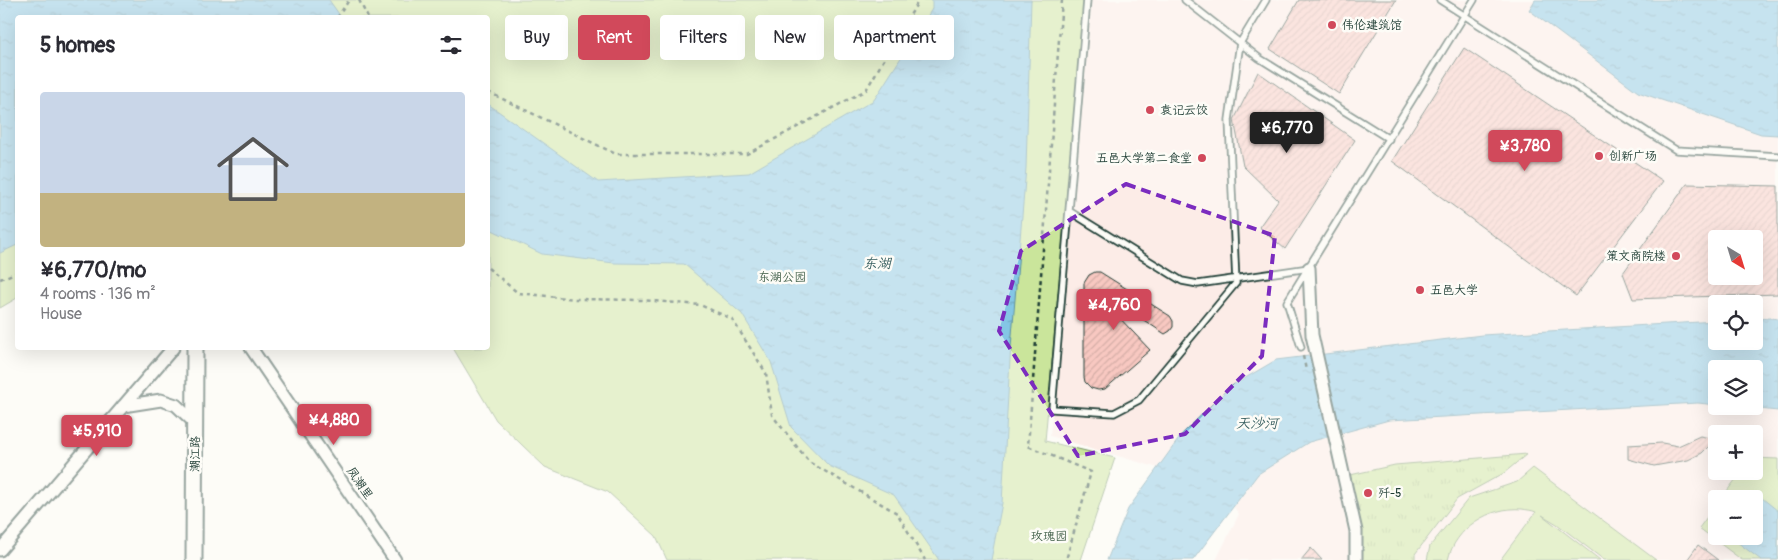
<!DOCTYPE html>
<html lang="en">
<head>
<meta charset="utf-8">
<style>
  :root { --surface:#fff; --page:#f7f7f7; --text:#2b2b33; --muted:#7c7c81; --accent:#d1495b }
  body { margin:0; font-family:Pangolin,"LXGW WenKai TC",sans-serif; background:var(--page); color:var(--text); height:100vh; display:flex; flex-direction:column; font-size:19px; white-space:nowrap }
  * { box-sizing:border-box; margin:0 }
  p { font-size:16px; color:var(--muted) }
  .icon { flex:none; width:28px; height:28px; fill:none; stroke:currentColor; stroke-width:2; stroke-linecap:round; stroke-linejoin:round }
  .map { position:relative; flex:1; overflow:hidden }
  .drawer { position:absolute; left:15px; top:15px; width:475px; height:335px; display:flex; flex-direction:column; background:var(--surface); border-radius:5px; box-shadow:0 5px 20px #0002 }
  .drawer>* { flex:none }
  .hud { position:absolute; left:505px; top:15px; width:475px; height:45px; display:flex; gap:10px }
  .needle { width:32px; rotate:142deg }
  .buttons { position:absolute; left:1708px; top:230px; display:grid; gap:10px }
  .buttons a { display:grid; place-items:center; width:55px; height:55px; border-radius:5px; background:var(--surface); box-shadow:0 5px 20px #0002; font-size:25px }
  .price { position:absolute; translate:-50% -42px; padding:0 11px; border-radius:5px; background:var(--accent); color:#fff; font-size:16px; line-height:32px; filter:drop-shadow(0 1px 2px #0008) }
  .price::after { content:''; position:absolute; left:50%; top:30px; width:15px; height:11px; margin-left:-8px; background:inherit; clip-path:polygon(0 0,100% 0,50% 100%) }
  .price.selected { background:#222; color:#fff }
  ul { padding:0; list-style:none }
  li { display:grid; align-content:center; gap:10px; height:265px; padding:0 25px }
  li span { display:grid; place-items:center; height:155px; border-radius:5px; color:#555 }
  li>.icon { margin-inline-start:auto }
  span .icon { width:90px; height:90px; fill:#fffc; stroke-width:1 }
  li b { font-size:21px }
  h2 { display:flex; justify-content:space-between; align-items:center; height:60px; padding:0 25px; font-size:21px }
  .chip { padding:0 18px; border-radius:5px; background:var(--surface); box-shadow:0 5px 20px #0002; font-size:18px; line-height:45px }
  .chip.selected { background:var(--accent); color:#fff }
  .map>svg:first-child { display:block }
  .built { fill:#fcece7; fill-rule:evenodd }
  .grass { fill:url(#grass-tufts); stroke:#749168 }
  .green { fill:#cae59b; stroke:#749168 }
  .water { fill:url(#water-ripples); stroke:#5c8f9e }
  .building { fill:url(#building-hatch); stroke:#1f3d34; fill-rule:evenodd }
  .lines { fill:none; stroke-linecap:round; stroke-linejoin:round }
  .lane-casing { stroke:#1f3d34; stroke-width:9 }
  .street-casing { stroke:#1f3d34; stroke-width:15 }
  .secondary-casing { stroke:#1f3d34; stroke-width:19 }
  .path { stroke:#1f3d34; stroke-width:2.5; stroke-dasharray:4 4; stroke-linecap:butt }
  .lane { stroke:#fdfcf7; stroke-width:5.5 }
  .street { stroke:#fdfcf7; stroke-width:11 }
  .secondary { stroke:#fdfcf7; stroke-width:15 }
  .marked { fill:none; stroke:#7b2cbf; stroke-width:4; stroke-dasharray:10 6; stroke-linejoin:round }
  .poi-dot { fill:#d1495b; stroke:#fdfcf7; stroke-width:2 }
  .labels { text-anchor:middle; stroke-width:5; stroke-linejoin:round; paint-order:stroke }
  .poi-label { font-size:12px; fill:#1f3d34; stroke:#fdfcf7; text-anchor:start }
  .park-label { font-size:12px; fill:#415f49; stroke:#fdfcf7 }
  .street-label { font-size:12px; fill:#1f3d34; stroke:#fdfcf7 }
  .water-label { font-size:14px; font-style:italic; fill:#385f60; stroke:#fdfcf7 }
</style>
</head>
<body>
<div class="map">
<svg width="1778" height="560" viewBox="0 0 1778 560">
  <defs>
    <pattern id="grass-tufts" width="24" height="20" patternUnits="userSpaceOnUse" patternTransform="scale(1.25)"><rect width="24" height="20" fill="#cae59b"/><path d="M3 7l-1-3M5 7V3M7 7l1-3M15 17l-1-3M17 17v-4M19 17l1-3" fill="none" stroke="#adc586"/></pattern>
    <pattern id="water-ripples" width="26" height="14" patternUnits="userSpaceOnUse" patternTransform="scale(1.25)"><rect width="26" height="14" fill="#84c6e5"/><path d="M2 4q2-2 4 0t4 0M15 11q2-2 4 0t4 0" fill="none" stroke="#6ba2ba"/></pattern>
    <pattern id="building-hatch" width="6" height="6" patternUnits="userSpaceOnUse" patternTransform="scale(1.25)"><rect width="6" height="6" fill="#f8c8c1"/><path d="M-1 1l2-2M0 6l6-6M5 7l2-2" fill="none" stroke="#d4ada6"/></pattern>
  </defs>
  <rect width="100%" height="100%" fill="#fdfcf7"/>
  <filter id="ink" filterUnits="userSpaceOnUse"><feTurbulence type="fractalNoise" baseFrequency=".02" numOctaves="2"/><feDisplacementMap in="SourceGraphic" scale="10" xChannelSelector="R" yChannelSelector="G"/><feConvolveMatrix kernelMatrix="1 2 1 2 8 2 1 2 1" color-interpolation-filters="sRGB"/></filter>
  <g filter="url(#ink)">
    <path class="built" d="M 1087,0 L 1778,0 L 1778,560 L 1216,560 L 1239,514 L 1216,485 L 1050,436 ZM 1716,239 L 1754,239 L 1754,276 L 1716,276 ZM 1716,304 L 1754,304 L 1754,341 L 1716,341 ZM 1716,369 L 1754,369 L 1754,406 L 1716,406 ZM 1716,434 L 1754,434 L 1754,471 L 1716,471 ZM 1716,499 L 1754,499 L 1754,536 L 1716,536 Z"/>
    <path class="grass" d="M 1527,454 L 1504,473 L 1457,499 L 1415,554 L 1415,560 L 1359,560 L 1341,477 L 1395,465 Z"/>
    <path class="green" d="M 0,0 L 1084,0 L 1045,441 L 1115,458 L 1081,560 L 667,560 L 656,536 L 608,492 L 545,467 L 496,420 L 453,348 L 488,348 L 488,18 L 18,18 L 17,298 L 0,308 Z
      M 1754,458 L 1778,459 L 1778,560 L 1742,560 L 1699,528 L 1716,505 L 1716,536 L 1754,536 L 1754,499 L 1721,499 L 1742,471 L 1754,471 Z
      M 1533,468 L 1656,560 L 1604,560 L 1557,524 L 1542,515 L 1600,560 L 1500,560 L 1536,512 C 1532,510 1527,510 1522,509 C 1490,506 1455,528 1448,560 L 1427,560 L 1430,546 L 1469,498 L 1517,482 Z"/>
    <path class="water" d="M 0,0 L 329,0 L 341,17 L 18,18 L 17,245 L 0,253 Z
      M 932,0 L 1031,0 L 1026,168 L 1010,359 L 1002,503 L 991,560 L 939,560 L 894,495 L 829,466 L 791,427 L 771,362 L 742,314 L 684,264 L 614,263 L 542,254 L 488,228 L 488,104 L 598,182 L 749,173 L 874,100 L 932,9 Z
      M 1535,0 L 1778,0 L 1778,135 L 1761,134 L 1638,92 L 1529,10 Z
      M 1771,318 L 1778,319 L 1778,411 L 1729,406 L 1754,406 L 1754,369 L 1716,369 L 1716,405 L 1698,403 L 1389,420 L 1309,442 L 1258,474 L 1193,560 L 1107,560 L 1128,509 L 1183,433 L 1230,387 L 1276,360 L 1482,335 L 1716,321 L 1716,341 L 1754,341 L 1754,319 Z
      M 1757,494 L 1778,511 L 1778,560 L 1761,560 L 1729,536 L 1754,536 L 1753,499 Z"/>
    <path class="building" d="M 1299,0 L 1396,0 L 1339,94 L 1270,49 Z
      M 1464,48 L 1663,181 L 1576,296 L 1392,161 Z
      M 1258,72 L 1355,140 L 1285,249 L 1259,227 L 1278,200 L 1243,166 L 1234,120 Z
      M 1687,184 L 1778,186 L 1778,294 L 1633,299 L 1623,273 ZM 1716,239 L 1754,239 L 1754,276 L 1716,276 Z
      M 1095,272 L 1100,272 L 1170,316 L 1173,321 L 1173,327 L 1170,331 L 1165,334 L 1099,291 L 1097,294 L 1150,350 L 1105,389 L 1098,390 L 1091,388 L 1085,382 L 1084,377 L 1084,283 L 1089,275 Z
      M 1700,436 L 1710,438 L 1711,444 L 1702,453 L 1688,460 L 1654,466 L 1628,459 L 1628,445 L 1662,443 L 1678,446 Z
      M 1698,545 L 1718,560 L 1687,560 Z
      M 1311,548 L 1322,560 L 1301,560 Z"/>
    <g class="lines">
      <defs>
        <path id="lane" d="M 1087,0 L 1052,409 L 1114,413 L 1139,400 L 1236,283 L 1229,120 L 1240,43 L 1266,0
          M 1185,0 L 1259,58 L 1389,139
          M 1440,0 L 1676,150 L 1778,156
          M 1069,211 L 1182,281 L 1198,284 L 1309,268
          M 1301,347 L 1287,302 L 1474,0"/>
        <path id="street" d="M 1309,268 L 1312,335 L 1356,531 L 1356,560
          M 251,348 L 395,560
          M 123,406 L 161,400 L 176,405 L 195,423
          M 0,550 L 173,348"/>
        <path id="secondary" d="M 194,560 L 195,348"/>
      </defs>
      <use href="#lane" class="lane-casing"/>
      <use href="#street" class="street-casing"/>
      <use href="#secondary" class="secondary-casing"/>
      <path class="path" d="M 359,0 L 368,18
        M 1062,0 L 1028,446 L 1091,472 L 1066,560
        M 337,18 L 349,0
        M 488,92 L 616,154 L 747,154 L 866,90 L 919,0
        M 488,268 L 518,293 L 575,299 L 642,300 L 700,305 L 732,319 L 766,373 L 772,415 L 809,462 L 897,513 L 925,560
        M 0,279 L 18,272
        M 1303,356 L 1306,370"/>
      <use href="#lane" class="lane"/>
      <use href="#street" class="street"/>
      <use href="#secondary" class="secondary"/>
    </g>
  </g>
  <path d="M0 0H1778V560H0ZM 1126,184 L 1275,236 L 1262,356 L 1185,434 L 1078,456 L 999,331 L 1021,251 Z" fill="#fdfcf7" fill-opacity=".55" fill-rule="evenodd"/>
  <path class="marked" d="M 1126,184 L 1275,236 L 1262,356 L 1185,434 L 1078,456 L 999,331 L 1021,251 Z"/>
  <g class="poi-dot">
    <circle cx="1332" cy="25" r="5"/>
    <circle cx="1150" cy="110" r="5"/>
    <circle cx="1599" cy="156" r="5"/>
    <circle cx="1202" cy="158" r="5"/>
    <circle cx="1676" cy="256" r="5"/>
    <circle cx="1420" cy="290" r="5"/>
    <circle cx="1368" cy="493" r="5"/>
  </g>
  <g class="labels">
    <g class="poi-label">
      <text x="1342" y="29">伟伦建筑馆</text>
      <text x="1160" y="114">袁记云饺</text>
      <text x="1609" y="160">创新广场</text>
      <text x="1192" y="162" text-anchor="end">五邑大学第二食堂</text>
      <text x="1666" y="260" text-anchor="end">策文商院楼</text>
      <text x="1430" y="294">五邑大学</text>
      <text x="1378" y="497">歼-5</text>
    </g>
    <g class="park-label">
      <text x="782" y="281">东湖公园</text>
      <text x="1049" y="540">玫瑰园</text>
    </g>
    <g class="street-label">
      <text transform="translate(195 454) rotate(-89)" y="4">潮江路</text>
      <text transform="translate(360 483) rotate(56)" y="4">凤潮里</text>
    </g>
    <g class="water-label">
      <text x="877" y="268">东湖</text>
      <text x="1257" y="428">天沙河</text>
    </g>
  </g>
</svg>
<div class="buttons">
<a><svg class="needle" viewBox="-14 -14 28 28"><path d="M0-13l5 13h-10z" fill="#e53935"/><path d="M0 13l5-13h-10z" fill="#7c7c81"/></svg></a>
<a><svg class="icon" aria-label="locate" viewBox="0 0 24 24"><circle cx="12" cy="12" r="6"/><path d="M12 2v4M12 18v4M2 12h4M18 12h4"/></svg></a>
<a><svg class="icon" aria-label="layers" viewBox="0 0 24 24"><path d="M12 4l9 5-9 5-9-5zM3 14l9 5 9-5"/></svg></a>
<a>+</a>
<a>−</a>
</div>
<b class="price selected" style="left:1287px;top:154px">¥6,770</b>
<b class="price" style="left:1525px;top:172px">¥3,780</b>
<b class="price" style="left:1114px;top:331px">¥4,760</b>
<b class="price" style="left:334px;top:446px">¥4,880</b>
<b class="price" style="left:97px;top:457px">¥5,910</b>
<div class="hud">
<a class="chip">Buy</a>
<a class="chip selected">Rent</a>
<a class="chip">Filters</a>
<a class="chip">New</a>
<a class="chip">Apartment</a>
</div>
<section class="drawer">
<h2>5 homes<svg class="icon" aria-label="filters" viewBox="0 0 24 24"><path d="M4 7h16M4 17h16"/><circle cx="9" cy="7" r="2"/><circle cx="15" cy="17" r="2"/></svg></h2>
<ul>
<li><span style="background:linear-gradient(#c9d6e8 65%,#c2b280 0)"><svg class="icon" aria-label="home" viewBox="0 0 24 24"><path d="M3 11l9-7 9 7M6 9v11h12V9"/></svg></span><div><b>¥6,770/mo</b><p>4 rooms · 136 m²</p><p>House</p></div></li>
</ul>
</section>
</div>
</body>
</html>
